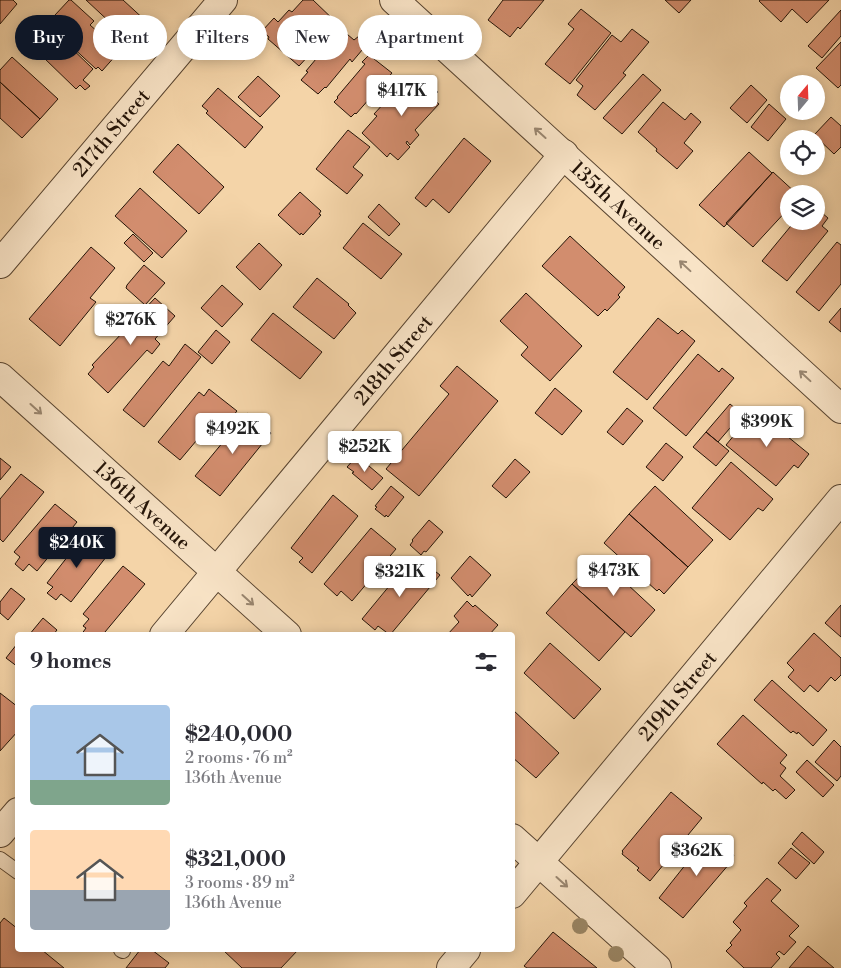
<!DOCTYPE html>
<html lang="en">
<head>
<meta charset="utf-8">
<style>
  :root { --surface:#fff; --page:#f7f7f7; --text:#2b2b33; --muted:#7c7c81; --accent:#111827 }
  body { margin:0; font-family:"Libre Bodoni",serif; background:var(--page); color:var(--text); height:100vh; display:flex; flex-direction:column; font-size:19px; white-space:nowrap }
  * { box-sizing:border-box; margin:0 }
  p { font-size:16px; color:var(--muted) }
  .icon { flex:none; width:28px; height:28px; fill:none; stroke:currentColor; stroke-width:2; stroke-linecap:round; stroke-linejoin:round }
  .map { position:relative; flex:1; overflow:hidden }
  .details { position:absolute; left:15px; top:632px; width:500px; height:320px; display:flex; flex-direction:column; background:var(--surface); border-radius:5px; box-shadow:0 2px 12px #0003 }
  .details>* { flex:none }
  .guide { position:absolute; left:15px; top:15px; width:500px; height:45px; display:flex; gap:10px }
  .needle { width:32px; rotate:19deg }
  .buttons { position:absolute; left:780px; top:75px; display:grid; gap:10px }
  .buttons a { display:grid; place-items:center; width:45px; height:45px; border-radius:50%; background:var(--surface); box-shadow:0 2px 12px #0003; font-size:25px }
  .price { position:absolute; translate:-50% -42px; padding:0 11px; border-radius:5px; background:#fff; color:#222; font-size:16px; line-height:32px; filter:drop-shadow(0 1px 2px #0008) }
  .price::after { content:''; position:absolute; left:50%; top:30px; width:15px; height:11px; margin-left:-8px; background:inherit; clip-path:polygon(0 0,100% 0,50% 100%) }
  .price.active { background:var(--accent); color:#fff }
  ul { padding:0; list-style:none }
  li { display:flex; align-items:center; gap:15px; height:125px; padding:0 15px }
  li span { display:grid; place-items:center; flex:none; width:140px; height:100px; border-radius:5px; color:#555 }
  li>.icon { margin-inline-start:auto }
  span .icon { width:60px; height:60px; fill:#fffc; stroke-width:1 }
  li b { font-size:21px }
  h2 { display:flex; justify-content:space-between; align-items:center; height:60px; padding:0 15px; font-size:21px }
  .chip { padding:0 18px; border-radius:22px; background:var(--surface); box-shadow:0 2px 12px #0003; font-size:18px; line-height:45px }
  .chip.active { background:var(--accent); color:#fff }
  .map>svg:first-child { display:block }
  .building { fill:#d28d6e; stroke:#241408 }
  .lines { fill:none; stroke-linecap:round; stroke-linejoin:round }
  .lane-casing { stroke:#584430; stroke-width:16 }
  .street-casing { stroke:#584430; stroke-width:30 }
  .lane { stroke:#f8e3c6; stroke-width:14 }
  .street { stroke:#f8e3c6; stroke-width:28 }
  .tree { fill:#9a8665 }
  .oneway { stroke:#998670 }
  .labels { text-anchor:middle; stroke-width:5; stroke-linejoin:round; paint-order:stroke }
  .street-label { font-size:20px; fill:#241408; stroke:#f8e3c6 }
</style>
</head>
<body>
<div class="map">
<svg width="841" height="968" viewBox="0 0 841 968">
  <rect width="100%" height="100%" fill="#f4d4a8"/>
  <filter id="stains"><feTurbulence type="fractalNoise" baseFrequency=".004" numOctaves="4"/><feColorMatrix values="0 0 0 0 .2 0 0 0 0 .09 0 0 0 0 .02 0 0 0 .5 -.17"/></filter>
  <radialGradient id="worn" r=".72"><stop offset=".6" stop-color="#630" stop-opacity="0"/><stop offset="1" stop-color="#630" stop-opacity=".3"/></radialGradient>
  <path class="building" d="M 0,0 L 13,0 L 17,4 L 0,24 Z
    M 69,0 L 71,0 L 94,21 L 90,25 L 115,47 L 113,49 L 117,54 L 102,71 L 98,67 L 96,69 L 69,44 L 76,36 L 55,15 Z
    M 86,0 L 123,0 L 147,22 L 130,41 Z
    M 303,0 L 313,0 L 338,24 L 299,66 L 268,39 L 269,37 L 262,31 L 274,18 L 278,22 L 289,10 L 292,12 Z
    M 503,0 L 544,0 L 520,29 L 518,27 L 510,37 L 488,20 Z
    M 665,0 L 691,0 L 679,13 Z
    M 760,0 L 829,0 L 807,23 L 792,9 L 781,22 L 759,1 Z
    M 581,9 L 611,33 L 570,84 L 545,64 L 574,29 L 568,24 Z
    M 841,10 L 841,36 L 822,58 L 808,46 Z
    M 341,29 L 354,40 L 359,36 L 368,43 L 352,62 L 350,59 L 326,88 L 325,87 L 318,94 L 301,80 L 308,72 L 306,71 Z
    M 632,29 L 649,42 L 623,73 L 626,75 L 595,110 L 577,95 L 583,86 L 576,80 L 612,35 L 621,42 Z
    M 61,38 L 93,69 L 83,80 L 90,86 L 85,90 L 80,85 L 76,89 L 43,57 Z
    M 841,42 L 841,85 L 838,88 L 816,68 Z
    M 369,55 L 392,73 L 356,114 L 355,113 L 351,117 L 334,102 L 338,98 L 337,97 L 365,64 L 362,62 Z
    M 12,57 L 58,99 L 40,119 L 0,82 L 0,70 Z
    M 643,74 L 661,90 L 622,134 L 603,118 Z
    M 258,76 L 280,96 L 260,117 L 238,97 Z
    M 409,76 L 418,84 L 424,78 L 438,92 L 432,98 L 439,104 L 415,130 L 419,135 L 410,145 L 407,141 L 406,143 L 410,147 L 398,160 L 390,153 L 387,157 L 362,133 L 377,116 L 374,114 Z
    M 0,82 L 40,119 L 22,138 L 0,118 Z
    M 751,85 L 767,100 L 747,123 L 730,108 Z
    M 218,88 L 263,127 L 245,148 L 206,113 L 208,111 L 202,106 Z
    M 663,102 L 685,120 L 691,113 L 701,122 L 684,143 L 693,151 L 677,169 L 656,151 L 657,149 L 638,132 Z
    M 769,104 L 786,119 L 768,141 L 751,127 Z
    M 831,117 L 841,126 L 841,147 L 834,154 L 814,135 Z
    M 348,130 L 370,147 L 353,167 L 363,175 L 347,194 L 316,169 Z
    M 464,138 L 491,161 L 449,213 L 433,199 L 426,207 L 415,198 Z
    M 178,144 L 224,187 L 199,214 L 153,172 Z
    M 749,152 L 772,173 L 724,227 L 699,205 Z
    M 773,172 L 797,194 L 789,194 L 789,208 L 753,247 L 726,223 Z
    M 140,188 L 187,231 L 162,258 L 115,216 Z
    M 300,192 L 321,211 L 319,214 L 321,215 L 303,235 L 301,233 L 300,235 L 278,215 Z
    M 379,204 L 400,224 L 389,236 L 368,217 Z
    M 816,208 L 828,218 L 822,226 L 828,231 L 787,281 L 762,261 L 795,221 L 816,221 Z
    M 363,223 L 402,254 L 381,279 L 343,248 Z
    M 133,234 L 153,253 L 144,262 L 124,243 Z
    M 570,236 L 625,287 L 618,295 L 620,297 L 607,311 L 605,309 L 598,316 L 542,266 Z
    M 837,242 L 841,245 L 841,284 L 819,311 L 796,292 Z
    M 259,243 L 282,265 L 260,290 L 236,267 Z
    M 91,247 L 115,268 L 90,298 L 96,302 L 60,346 L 29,319 Z
    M 144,265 L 165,283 L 145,305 L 126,288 L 127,285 Z
    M 317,278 L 349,304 L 348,305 L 356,313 L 334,339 L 293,307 Z
    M 222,285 L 243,304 L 222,327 L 201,308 Z
    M 526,293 L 582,346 L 550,381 L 521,355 L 528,347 L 500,321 Z
    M 155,298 L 175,316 L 155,339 L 160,344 L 152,354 L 147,350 L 108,393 L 88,374 L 94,367 L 92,365 Z
    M 841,308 L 841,332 L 829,322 Z
    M 273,313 L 322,352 L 300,379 L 251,340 Z
    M 658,318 L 678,334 L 682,330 L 695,341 L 647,400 L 613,372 Z
    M 216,330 L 230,342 L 212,364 L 198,352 Z
    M 185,344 L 201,357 L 144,427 L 123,410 L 163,361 L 169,366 Z
    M 698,354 L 719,372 L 722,368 L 734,378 L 686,436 L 653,408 Z
    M 457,366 L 498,401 L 419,496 L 386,469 L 449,394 L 440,386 Z
    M 555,388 L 582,411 L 562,435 L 535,413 Z
    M 209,389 L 237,411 L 211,442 L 202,434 L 180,460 L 158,442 L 199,392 L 204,396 Z
    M 730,404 L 742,414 L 718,442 L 706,432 Z
    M 627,408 L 643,421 L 623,445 L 607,432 Z
    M 755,410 L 809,454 L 798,468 L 794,465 L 776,486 L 726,445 Z
    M 247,413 L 271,433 L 220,496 L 195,476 Z
    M 706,432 L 729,451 L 716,466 L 693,447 Z
    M 666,443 L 683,457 L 663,481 L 646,467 Z
    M 356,457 L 361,461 L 362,460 L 383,478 L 372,490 L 352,473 L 354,472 L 347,467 Z
    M 0,458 L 11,467 L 0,480 Z
    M 515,459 L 530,472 L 506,498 L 492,486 Z
    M 731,462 L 773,499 L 763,511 L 758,508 L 730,540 L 692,508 Z
    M 21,474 L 44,492 L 3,542 L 0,539 L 0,499 Z
    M 391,486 L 404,497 L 388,517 L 386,515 L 385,517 L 375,509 L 377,507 L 375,506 Z
    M 655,486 L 713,540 L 688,567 L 629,514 Z
    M 333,495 L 358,516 L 312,573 L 299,562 L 303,558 L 291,548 Z
    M 55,504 L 77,522 L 37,571 L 29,564 L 23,571 L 15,564 L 20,557 L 14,552 Z
    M 629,514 L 688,567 L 664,594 L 659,589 L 657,591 L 604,543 Z
    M 429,520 L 443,532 L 426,552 L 424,551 L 421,555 L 410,545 L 413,541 L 412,540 Z
    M 371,528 L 396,549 L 352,601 L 341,591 L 337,596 L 324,584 Z
    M 86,533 L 110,552 L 71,602 L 61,594 L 56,600 L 47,593 L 53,587 L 47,583 Z
    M 470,556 L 491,575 L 472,597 L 470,594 L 468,596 L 451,578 Z
    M 598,557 L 655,610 L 631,637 L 572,584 Z
    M 409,562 L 421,572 L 427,565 L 440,575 L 390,635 L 378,626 L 375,630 L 362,619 Z
    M 123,566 L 145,584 L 105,632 L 107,634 L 106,635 L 81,635 L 86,628 L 83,626 L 89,619 L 83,614 Z
    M 572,584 L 625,632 L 599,661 L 546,613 Z
    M 11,588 L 25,599 L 8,620 L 0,613 L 0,602 Z
    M 467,601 L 473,607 L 475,605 L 498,625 L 489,635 L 447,635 L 459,622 L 454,616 Z
    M 841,605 L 841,637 L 825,623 Z
    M 43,618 L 57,630 L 53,635 L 29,635 Z
    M 814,633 L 841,658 L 841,675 L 835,681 L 831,677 L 818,692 L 810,685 L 804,692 L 788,677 L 794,670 L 787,663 Z
    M 550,643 L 601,689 L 574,719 L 524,673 Z
    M 17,644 L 18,645 L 18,667 L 6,658 Z
    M 772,680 L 827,730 L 813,746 L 798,732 L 797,734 L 793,731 L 791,733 L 754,700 Z
    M 0,693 L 18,707 L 18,731 L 0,751 Z
    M 513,710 L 559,753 L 536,778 L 512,757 Z
    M 743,715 L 787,755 L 780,763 L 786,768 L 780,776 L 795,790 L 786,799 L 775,789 L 773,791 L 763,782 L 762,784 L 717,744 Z
    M 834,740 L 841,747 L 841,776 L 837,781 L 815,762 Z
    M 807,760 L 834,785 L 823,797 L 796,772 Z
    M 671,792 L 702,818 L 650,881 L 637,870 L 639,868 L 622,854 L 623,852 L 622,851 Z
    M 802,832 L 824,852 L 814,864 L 792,844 Z
    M 712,836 L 734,855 L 729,862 L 730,863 L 683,918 L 659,898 L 690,859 L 692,860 Z
    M 791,848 L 810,863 L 796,879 L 778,863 Z
    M 767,878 L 781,890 L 771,901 L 799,926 L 789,936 L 796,942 L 784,955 L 779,951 L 776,954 L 780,958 L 771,968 L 744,968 L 726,951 L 732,945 L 730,943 L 741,930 L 733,922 L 747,906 L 744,903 Z
    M 4,918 L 18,929 L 18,950 L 42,950 L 64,968 L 0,968 L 0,923 Z
    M 553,932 L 597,968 L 527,968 L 524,966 Z
    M 808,946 L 834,968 L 789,968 Z
    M 140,950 L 152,950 L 169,963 L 165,968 L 126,968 Z
    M 223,950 L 298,950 L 281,968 L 242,968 Z"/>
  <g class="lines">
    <defs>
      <path id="lane" d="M 0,859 L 18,872
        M 121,950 L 123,951"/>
      <g id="street">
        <path id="s1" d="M 394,0 L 841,409"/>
        <path id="s2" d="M 0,264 L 223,0"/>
        <path id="s3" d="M 0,377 L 287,635"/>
        <path id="s4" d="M 164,635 L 564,154"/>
        <path d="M 0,833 L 18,812"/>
        <path d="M 512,838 L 657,968"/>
        <path id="s5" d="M 512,894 L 841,499"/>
        <path d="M 451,968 L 466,950"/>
      </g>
    </defs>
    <use href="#lane" class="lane-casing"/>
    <use href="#street" class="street-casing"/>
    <use href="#lane" class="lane"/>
    <use href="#street" class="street"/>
  </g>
  <g class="tree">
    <circle cx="580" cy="926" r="8"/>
    <circle cx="616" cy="954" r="8"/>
  </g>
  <defs><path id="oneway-shaft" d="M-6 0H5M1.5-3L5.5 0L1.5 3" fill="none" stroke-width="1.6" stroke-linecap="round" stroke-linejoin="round" transform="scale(1.25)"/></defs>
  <g class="oneway">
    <use href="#oneway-shaft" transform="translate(540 133) rotate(-138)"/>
    <use href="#oneway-shaft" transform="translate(685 266) rotate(-137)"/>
    <use href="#oneway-shaft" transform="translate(805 376) rotate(-137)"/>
    <use href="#oneway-shaft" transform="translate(36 409) rotate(42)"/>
    <use href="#oneway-shaft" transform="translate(248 600) rotate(42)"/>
    <use href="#oneway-shaft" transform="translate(562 882) rotate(42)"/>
  </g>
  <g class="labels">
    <g class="street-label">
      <text dy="7" stroke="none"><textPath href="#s2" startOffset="172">217th Street</textPath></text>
      <text dy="7" stroke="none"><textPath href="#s1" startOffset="304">135th Avenue</textPath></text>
      <text dy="7" stroke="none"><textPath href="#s4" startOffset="358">218th Street</textPath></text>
      <text dy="7" stroke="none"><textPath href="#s3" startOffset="192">136th Avenue</textPath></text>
      <text dy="7" stroke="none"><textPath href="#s5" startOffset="258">219th Street</textPath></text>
    </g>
  </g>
  <rect width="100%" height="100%" filter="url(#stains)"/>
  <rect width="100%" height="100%" fill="url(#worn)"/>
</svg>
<div class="buttons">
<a><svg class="needle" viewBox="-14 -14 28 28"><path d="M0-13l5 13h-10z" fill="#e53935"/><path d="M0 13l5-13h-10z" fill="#7c7c81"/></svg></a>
<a><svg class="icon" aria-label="locate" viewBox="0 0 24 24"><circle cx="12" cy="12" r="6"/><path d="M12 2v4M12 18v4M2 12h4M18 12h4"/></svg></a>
<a><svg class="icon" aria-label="layers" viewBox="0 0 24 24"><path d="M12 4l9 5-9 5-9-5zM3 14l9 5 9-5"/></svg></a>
</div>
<b class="price" style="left:402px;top:117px">$417K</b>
<b class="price" style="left:131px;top:346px">$276K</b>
<b class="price" style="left:767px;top:448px">$399K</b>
<b class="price" style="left:233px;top:455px">$492K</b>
<b class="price" style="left:365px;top:473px">$252K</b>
<b class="price active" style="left:77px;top:569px">$240K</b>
<b class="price" style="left:614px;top:597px">$473K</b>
<b class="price" style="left:400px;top:598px">$321K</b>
<b class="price" style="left:697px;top:877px">$362K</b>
<div class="guide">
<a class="chip active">Buy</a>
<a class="chip">Rent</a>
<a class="chip">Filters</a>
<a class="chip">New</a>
<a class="chip">Apartment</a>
</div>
<section class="details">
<h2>9 homes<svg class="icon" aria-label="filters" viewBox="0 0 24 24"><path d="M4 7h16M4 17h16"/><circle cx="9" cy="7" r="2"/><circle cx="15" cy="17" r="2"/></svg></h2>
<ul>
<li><span style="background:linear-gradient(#a9c7e8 75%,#7fa58c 0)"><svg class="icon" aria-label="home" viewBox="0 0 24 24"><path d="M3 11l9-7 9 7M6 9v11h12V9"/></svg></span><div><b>$240,000</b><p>2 rooms · 76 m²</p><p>136th Avenue</p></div></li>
<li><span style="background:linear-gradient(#ffd9b3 60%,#9aa5b1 0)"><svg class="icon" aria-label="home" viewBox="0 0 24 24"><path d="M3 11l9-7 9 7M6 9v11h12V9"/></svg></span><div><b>$321,000</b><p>3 rooms · 89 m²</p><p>136th Avenue</p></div></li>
</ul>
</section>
</div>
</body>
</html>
